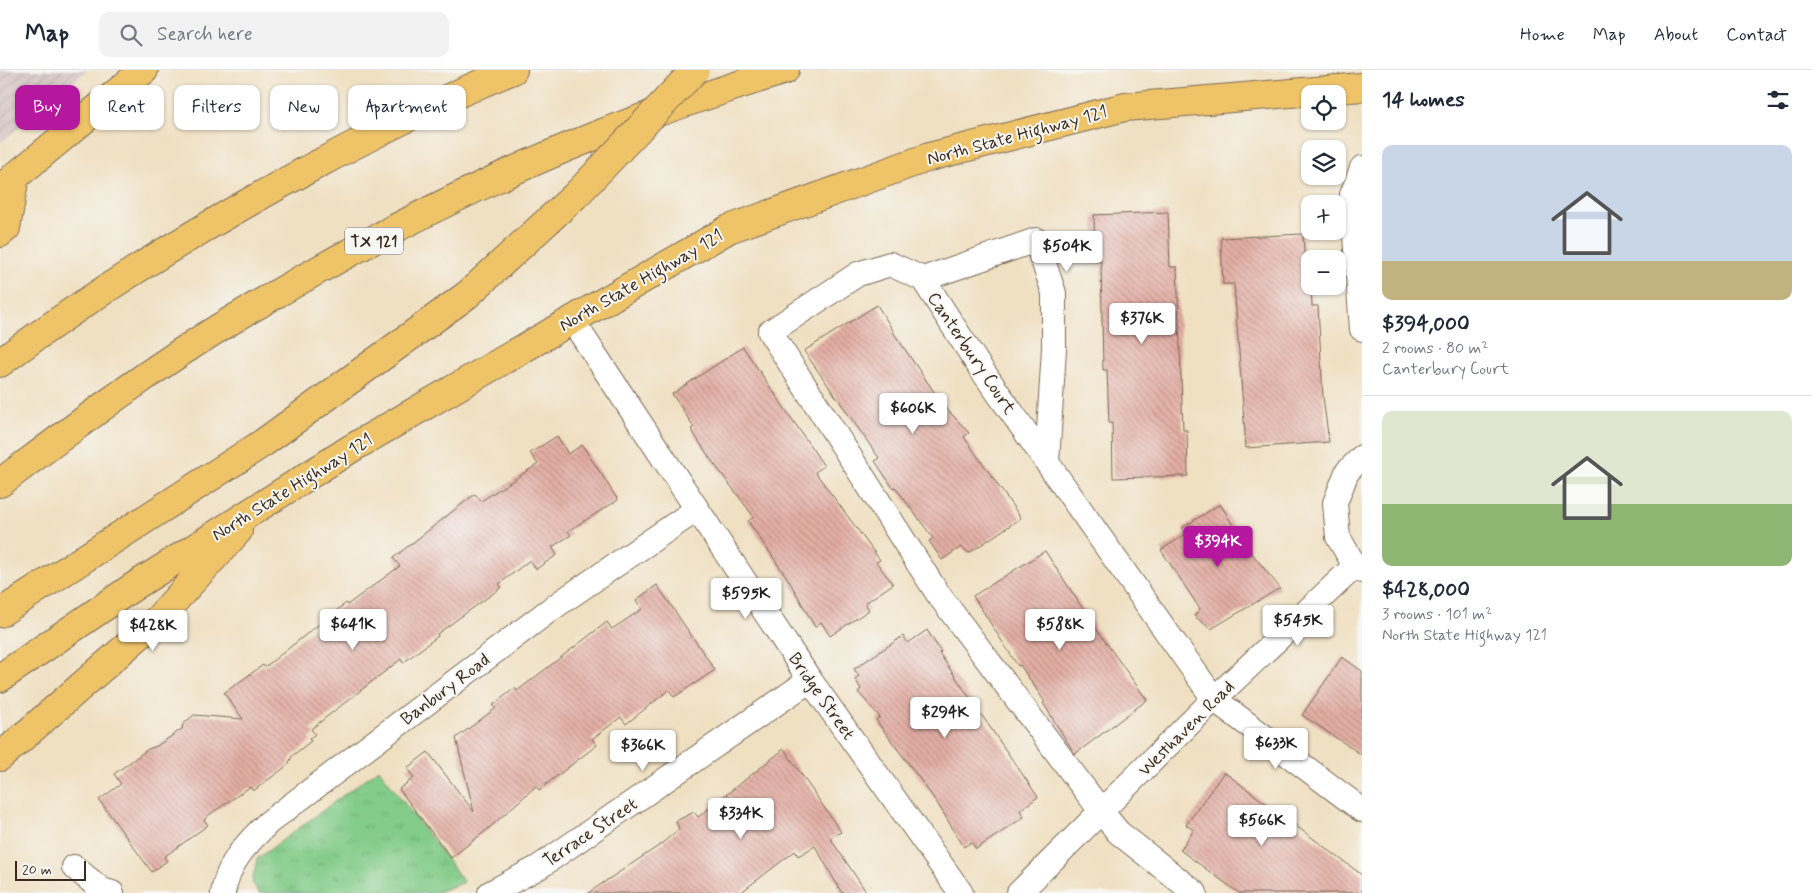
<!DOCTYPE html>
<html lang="en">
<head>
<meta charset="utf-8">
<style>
  :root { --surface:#fff; --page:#f2f2f3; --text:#1f2937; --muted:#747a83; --line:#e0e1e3; --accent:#b5179e }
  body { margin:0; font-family:Mynerve,sans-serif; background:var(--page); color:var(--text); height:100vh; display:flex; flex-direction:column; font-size:19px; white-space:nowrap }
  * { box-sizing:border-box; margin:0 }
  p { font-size:16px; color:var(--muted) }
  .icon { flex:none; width:28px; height:28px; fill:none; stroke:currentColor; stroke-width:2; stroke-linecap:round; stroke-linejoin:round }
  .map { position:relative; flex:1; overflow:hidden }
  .details { display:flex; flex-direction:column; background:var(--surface); width:450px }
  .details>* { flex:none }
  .top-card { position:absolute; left:15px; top:15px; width:475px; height:45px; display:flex; gap:10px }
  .tools { position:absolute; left:1301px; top:15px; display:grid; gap:10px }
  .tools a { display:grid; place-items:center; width:45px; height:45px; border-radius:10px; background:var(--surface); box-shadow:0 1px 4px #0004; font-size:25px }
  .scale { position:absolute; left:15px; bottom:12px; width:71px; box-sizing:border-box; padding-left:5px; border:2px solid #3b2a1e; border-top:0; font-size:14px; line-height:18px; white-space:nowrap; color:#3b2a1e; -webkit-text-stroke:4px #f6f6f2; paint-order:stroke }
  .price { position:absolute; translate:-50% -42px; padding:0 11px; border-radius:5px; background:#fff; color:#222; font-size:16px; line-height:32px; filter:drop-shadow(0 1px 2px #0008) }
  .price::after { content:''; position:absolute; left:50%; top:30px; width:15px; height:11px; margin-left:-8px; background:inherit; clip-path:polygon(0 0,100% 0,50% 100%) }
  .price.on { background:var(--accent); color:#fff }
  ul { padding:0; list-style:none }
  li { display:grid; align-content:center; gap:10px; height:265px; padding:0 20px }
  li+li { border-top:1px solid var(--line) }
  li span { display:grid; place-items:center; height:155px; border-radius:10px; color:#555 }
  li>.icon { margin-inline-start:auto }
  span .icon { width:90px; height:90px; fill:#fffc; stroke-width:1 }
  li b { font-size:21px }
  h2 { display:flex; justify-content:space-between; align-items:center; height:60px; padding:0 20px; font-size:21px }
  .pill { padding:0 18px; border-radius:10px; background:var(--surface); box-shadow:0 1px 4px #0004; font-size:18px; line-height:45px }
  .pill.on { background:var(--accent); color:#fff }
  header { display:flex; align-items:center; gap:30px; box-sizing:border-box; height:70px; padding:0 25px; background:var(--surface); border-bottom:1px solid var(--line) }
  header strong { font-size:24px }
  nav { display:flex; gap:28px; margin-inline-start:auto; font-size:18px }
  .search { width:350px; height:45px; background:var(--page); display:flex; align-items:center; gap:12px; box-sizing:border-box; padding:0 18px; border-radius:10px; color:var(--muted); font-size:19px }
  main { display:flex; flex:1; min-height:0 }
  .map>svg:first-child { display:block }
  .industrial { fill:url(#industrial-furrows) }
  .grass { fill:url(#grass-tufts); stroke:#5f7b54 }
  .building { fill:url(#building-back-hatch) }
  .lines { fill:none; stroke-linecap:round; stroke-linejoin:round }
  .minor-casing { stroke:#7a6a57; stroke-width:26 }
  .major-casing { stroke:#7a6a57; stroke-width:30 }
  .highway-casing { stroke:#7a6a57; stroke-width:30 }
  .minor { stroke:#fff; stroke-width:24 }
  .major { stroke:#efc469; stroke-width:28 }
  .highway { stroke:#efc469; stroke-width:28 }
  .highway-bridge-casing { stroke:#7a6a57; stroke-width:30; stroke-linecap:butt }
  .highway-bridge { stroke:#efc469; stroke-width:28 }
  .labels { text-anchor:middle; stroke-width:4; stroke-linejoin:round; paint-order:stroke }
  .shield { fill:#f6f6f2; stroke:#73675e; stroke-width:1 }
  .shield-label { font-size:16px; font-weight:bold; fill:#3b2a1e }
  .street-label { font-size:18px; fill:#3b2a1e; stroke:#f6f6f2 }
</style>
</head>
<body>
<header>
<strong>Map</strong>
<div class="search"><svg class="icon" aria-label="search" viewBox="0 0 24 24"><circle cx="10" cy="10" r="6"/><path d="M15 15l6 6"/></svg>Search here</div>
<nav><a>Home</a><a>Map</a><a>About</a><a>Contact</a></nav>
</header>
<main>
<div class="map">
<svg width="1362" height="823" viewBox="0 0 1362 823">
  <defs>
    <pattern id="industrial-furrows" width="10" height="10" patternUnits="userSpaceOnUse" patternTransform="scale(1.25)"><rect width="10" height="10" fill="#d1c0bd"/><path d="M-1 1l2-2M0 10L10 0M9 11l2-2" fill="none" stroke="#b4a5a2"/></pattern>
    <pattern id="grass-tufts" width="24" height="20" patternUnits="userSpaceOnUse" patternTransform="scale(1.25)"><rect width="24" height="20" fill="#83cc89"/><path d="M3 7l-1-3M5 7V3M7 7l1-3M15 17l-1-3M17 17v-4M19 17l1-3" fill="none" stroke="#72af76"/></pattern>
    <pattern id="building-back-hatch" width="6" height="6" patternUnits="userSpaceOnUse" patternTransform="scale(1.25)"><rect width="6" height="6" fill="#e4afa5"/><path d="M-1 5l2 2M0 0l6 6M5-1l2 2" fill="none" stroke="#ba8f86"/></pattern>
  </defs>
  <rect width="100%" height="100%" fill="#f6f6f2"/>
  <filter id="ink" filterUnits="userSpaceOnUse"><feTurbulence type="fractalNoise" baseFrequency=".02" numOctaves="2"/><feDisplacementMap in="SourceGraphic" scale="10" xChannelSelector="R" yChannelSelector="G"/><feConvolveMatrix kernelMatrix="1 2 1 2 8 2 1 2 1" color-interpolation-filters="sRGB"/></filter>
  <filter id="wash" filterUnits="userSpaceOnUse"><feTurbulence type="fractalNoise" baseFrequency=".0096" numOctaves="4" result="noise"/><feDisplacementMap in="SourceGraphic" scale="20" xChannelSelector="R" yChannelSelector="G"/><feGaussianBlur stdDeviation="1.12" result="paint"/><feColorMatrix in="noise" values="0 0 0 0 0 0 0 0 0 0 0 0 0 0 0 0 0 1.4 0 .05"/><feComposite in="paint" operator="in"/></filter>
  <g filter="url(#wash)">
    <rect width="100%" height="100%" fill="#f0e0c2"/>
    <path class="industrial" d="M 0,0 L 87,0 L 0,73 Z"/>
    <path class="grass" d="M 379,699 L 464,812 L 435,823 L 259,823 L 252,812 L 257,789 Z"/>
    <g id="blocks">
      <path class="building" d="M 1168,142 L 1170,197 L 1177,197 L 1183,360 L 1187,360 L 1188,406 L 1113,408 L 1112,353 L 1109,353 L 1107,300 L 1103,300 L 1101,190 L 1095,191 L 1094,145 Z
        M 1303,164 L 1306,219 L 1311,218 L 1312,236 L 1318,236 L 1323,327 L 1329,372 L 1246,378 L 1234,214 L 1223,214 L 1221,168 Z
        M 877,235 L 894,262 L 893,262 L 943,335 L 969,363 L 964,367 L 1021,448 L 969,483 L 961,477 L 942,490 L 929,471 L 933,468 L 895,417 L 893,418 L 875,391 L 879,388 L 804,281 Z
        M 743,277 L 824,396 L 815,402 L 880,490 L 876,492 L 893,514 L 865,533 L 869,540 L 830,566 L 821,552 L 815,557 L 788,509 L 748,451 L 754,447 L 709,387 L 691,359 L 694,357 L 672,324 Z
        M 557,366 L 568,384 L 582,375 L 618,430 L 568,461 L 571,465 L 552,477 L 557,485 L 536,499 L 530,490 L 499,514 L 502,517 L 437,564 L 438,566 L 403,593 L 401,589 L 311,659 L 315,664 L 309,669 L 311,671 L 292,686 L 288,695 L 253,721 L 250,717 L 209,745 L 204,750 L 208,755 L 164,787 L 167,791 L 152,802 L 99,730 L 121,714 L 114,704 L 148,679 L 157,676 L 182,659 L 183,654 L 194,645 L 243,649 L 224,623 L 263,595 L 265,597 L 346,533 L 347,535 L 400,496 L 393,488 L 475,424 L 481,431 L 538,394 L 530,383 Z
        M 1220,434 L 1246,476 L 1280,518 L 1211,559 L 1194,546 L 1200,539 L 1161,480 L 1186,464 L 1182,458 Z
        M 1045,481 L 1097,560 L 1147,630 L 1075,684 L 1043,633 L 1045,632 L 1020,595 L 1018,596 L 973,526 Z
        M 657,515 L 715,600 L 674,627 L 669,620 L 626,654 L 621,647 L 592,669 L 597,675 L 539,720 L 536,716 L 488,759 L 451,788 L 399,719 L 414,708 L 407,698 L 428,682 L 474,742 L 456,668 L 496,638 L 493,635 L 515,618 L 517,621 L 607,552 L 612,559 L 642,539 L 636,530 Z
        M 927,560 L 941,582 L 939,583 L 1038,727 L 1020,740 L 1024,747 L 976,779 L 971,772 L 964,777 L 936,731 L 876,650 L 880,647 L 858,622 L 861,619 L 855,609 L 859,606 L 854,599 L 903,566 L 908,573 Z
        M 1342,587 L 1362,601 L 1362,685 L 1302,645 Z
        M 784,679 L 841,762 L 830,768 L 867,823 L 842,823 L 815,776 L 798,786 L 795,781 L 740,823 L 588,823 L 660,775 L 679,759 L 676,751 L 694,742 L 698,747 Z
        M 1224,702 L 1362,805 L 1362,823 L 1239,823 L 1180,780 L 1194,760 L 1186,755 Z"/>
    </g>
  </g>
  <g filter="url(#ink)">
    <use href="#blocks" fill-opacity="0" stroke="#7a6a57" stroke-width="1"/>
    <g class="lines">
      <defs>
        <path id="minor" d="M 1362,98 L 1352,125 L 1362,259
          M 923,209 L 890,194 L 858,204 L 770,262 L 938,524 L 1101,741 L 1118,762 L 1195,823
          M 923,209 L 979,296 L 1214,629 L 1362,740
          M 923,209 L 1036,170 L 1054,223 L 1054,279 L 1047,392
          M 572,250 L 810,610 L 961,823
          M 1362,387 L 1347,402 L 1335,433 L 1338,467 L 1355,496 L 1362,501
          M 74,797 L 102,820 L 112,823
          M 223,823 C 228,792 247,773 269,752 L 551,539 L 696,440
          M 490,823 L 539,797 L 810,610
          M 1019,823 L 1214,629 L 1355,496"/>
        <path id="major" d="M 0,119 L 144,0
          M 0,608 L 133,517 L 352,378 L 729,159 L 929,87 L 1125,37 L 1362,17
          M 0,687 L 157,550 L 238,461"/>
        <path id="highway" d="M 0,163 L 6,158 L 15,106
          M 0,293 C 100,218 208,153 318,94 C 382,60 446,27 513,0
          M 0,413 C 79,354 157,294 242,244 C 353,178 470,116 590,68 C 654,42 720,21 785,0
          M 0,543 L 263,373 L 467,225 L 577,124"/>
      </defs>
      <use href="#minor" class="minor-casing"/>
      <use href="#major" class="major-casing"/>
      <use href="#highway" class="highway-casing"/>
      <use href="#minor" class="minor"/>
      <use href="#major" class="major"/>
      <use href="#highway" class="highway"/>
      <defs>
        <path id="highway-bridge" d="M 577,124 L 695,0"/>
      </defs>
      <use href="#highway-bridge" class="highway-bridge-casing"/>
      <use href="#highway-bridge" class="highway-bridge"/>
    </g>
  </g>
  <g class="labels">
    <rect class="shield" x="345" y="157.5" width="58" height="27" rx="4"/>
    <g class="shield-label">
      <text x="374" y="177">TX 121</text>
    </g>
    <g class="street-label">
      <text transform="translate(1017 65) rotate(-15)" y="6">North State Highway 121</text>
      <text transform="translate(641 210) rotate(-30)" y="6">North State Highway 121</text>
      <text transform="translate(972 283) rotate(56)" y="6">Canterbury Court</text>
      <text transform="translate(292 417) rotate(-32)" y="6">North State Highway 121</text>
      <text transform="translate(445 619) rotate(-37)" y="6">Banbury Road</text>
      <text transform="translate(822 626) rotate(55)" y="6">Bridge Street</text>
      <text transform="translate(1186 658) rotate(-45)" y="6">Westhaven Road</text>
      <text transform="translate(590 762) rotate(-34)" y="6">Terrace Street</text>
    </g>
  </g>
</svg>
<div class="tools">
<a><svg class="icon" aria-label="locate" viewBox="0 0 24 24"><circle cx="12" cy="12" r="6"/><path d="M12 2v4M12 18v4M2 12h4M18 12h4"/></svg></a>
<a><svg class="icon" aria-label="layers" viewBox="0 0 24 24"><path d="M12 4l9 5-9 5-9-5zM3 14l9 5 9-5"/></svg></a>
<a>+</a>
<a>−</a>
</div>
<div class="scale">20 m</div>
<b class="price" style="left:1067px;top:203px">$504K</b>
<b class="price" style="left:1142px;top:275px">$376K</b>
<b class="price" style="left:913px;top:365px">$606K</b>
<b class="price on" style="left:1218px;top:498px">$394K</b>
<b class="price" style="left:746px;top:550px">$595K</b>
<b class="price" style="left:1298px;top:577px">$545K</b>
<b class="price" style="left:353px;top:581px">$641K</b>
<b class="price" style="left:1060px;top:581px">$588K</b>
<b class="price" style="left:153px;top:582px">$428K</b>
<b class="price" style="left:945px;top:669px">$294K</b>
<b class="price" style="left:1276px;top:700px">$633K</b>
<b class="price" style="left:643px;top:702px">$366K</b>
<b class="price" style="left:741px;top:770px">$334K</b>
<b class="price" style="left:1262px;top:777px">$566K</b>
<div class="top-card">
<a class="pill on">Buy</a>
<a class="pill">Rent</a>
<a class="pill">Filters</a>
<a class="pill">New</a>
<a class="pill">Apartment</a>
</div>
</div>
<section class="details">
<h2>14 homes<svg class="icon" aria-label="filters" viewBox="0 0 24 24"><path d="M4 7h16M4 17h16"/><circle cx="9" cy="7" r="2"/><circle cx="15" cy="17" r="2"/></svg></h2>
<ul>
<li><span style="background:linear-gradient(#c9d6e8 75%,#c2b280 0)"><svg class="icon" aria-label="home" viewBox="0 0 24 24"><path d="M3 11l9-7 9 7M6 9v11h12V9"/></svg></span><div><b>$394,000</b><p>2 rooms · 80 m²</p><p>Canterbury Court</p></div></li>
<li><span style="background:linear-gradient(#dfe7d0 60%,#8fb573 0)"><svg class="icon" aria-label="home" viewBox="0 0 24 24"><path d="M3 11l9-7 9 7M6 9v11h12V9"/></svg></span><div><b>$428,000</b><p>3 rooms · 101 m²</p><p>North State Highway 121</p></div></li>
</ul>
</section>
</main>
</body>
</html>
